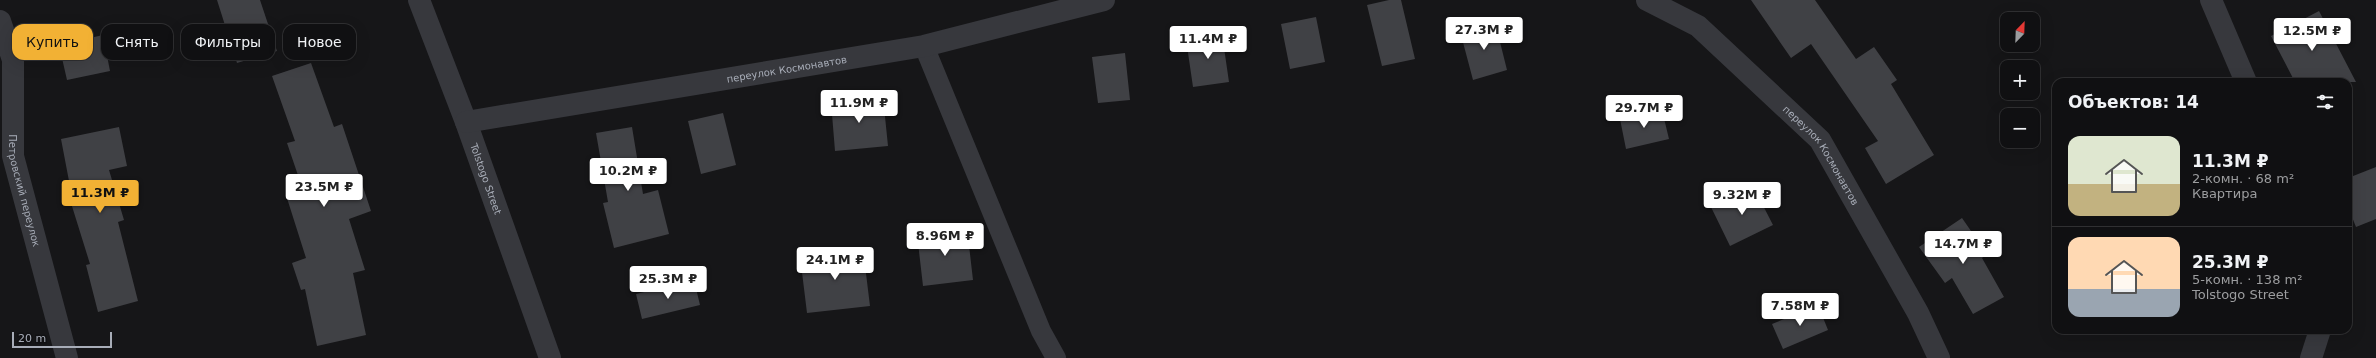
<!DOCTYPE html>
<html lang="ru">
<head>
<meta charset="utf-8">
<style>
  :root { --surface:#101012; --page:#19191b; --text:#f1f3f6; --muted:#9c9d9f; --line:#303032; --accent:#f2b134 }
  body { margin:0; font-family:"DejaVu Sans",sans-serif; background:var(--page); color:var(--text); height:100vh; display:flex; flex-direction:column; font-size:15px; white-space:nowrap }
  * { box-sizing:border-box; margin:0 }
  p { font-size:13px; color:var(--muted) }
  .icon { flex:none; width:22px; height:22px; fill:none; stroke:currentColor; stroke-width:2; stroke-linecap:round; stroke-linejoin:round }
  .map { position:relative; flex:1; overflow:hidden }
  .drawer { position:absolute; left:2052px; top:78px; width:300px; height:256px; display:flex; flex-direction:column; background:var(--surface); border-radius:12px; box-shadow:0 4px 16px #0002,0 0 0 1px var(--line) }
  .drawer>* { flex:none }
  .guide { position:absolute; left:12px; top:24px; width:380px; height:36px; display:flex; gap:8px }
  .needle { width:26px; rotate:23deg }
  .controls { position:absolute; left:2000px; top:12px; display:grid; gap:8px }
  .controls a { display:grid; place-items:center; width:40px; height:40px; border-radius:8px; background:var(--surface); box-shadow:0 4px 16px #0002,0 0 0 1px var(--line); font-size:20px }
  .scale { position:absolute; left:12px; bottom:10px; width:100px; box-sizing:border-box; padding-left:4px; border:2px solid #a8adb8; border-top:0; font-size:11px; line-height:14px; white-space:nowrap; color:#a8adb8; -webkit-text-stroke:3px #111113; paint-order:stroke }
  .price { position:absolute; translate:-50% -34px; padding:0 9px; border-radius:4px; background:#fff; color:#222; font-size:13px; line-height:26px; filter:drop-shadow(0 1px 2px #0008) }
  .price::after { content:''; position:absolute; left:50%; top:24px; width:12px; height:9px; margin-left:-6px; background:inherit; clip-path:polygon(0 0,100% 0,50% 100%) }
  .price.selected { background:var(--accent); color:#111 }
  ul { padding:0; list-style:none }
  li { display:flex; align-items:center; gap:12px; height:100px; padding:0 16px }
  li+li { border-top:1px solid var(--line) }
  li span { display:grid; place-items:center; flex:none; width:112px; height:80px; border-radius:12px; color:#555 }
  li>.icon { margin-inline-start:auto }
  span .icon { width:48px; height:48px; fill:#fffc; stroke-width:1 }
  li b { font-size:17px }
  h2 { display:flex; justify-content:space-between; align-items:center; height:48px; padding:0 16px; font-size:17px }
  .chip { padding:0 14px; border-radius:12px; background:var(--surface); box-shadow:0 4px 16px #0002,0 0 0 1px var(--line); font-size:14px; line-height:36px }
  .chip.selected { background:var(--accent); color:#111 }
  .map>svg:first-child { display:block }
  .building { fill:#404145 }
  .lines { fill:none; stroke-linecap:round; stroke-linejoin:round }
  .lane { stroke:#37383d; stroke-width:20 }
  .street { stroke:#37383d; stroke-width:22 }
  .labels { text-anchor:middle; stroke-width:3.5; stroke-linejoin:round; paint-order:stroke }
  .street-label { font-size:10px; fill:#a8adb8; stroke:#111113 }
</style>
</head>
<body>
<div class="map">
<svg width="2376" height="358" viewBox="0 0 2376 358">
  <rect width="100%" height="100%" fill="#161618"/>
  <path class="building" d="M 217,0 L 260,0 L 277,51 L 237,63 Z
    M 1389,0 L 1401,0 L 1415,59 L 1382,66 L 1367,5 Z
    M 1751,0 L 1815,0 L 1856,59 L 1874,47 L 1897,80 L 1891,84 L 1934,155 L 1886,184 L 1865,148 L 1878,141 L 1811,44 L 1791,58 Z
    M 2319,11 L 2356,82 L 2295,82 L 2271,36 Z
    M 1316,17 L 1325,62 L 1290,69 L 1281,24 Z
    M 1495,22 L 1507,70 L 1473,80 L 1460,31 Z
    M 1222,34 L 1229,82 L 1193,87 L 1186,39 Z
    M 103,35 L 110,71 L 67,80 L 59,45 Z
    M 1125,53 L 1130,100 L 1098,103 L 1092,57 Z
    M 311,63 L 334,127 L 342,124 L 371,211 L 349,219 L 365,270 L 353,273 L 366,335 L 317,346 L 305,289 L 301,290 L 292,263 L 306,258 L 286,195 L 303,190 L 287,143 L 295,141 L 272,76 Z
    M 883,97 L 888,146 L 835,151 L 831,102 Z
    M 1662,110 L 1669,139 L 1626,149 L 1620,119 Z
    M 723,113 L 736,165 L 701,174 L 688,121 Z
    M 119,127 L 127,166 L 109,170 L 124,220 L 118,222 L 138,301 L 98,312 L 86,265 L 90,264 L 71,203 L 73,202 L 61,139 Z
    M 632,127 L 643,194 L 658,190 L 669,234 L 614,248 L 603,203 L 608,202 L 596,133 Z
    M 2376,167 L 2376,219 L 2356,227 L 2348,207 L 2348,178 Z
    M 1753,186 L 1773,225 L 1730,246 L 1711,207 Z
    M 1962,218 L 1987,254 L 1982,258 L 2004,297 L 1973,314 L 1952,278 L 1945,283 L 1919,247 Z
    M 967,228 L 973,280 L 923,286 L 917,234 Z
    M 863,249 L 870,306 L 807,313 L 800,256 Z
    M 694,280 L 700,305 L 642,319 L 636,294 Z
    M 1818,305 L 1828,330 L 1783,349 L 1772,324 Z"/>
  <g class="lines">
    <path class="lane" d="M 924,46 L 1041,331 L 1056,358"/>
    <g class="street">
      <path id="s1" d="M 419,0 L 466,122 L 550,358"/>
      <path id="s2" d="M 1647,0 L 1698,26 L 1820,140 L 1918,313 L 1939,358"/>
      <path d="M 2211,0 L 2246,82"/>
      <path id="s3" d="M 0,21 L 13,60 L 13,156 L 67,358"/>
      <path id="s4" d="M 466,122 L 924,46 L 1104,0"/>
      <path d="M 2311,358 L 2320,330"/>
    </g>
  </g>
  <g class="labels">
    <g class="street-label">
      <text dy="4" stroke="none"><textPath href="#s4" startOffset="325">переулок Космонавтов</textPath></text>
      <text dy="4" stroke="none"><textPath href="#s2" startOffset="237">переулок Космонавтов</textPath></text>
      <text dy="4" stroke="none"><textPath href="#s1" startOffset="191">Tolstogo Street</textPath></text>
      <text dy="4" stroke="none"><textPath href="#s3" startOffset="173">Петровский переулок</textPath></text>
    </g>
  </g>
</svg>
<div class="controls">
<a><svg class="needle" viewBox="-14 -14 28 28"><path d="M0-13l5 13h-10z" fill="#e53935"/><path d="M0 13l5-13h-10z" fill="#9c9d9f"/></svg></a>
<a>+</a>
<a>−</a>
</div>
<div class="scale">20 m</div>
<b class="price" style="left:1484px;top:51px">27.3M ₽</b>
<b class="price" style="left:2312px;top:52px">12.5M ₽</b>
<b class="price" style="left:1208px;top:60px">11.4M ₽</b>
<b class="price" style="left:859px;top:124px">11.9M ₽</b>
<b class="price" style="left:1644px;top:129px">29.7M ₽</b>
<b class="price" style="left:628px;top:192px">10.2M ₽</b>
<b class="price" style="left:324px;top:208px">23.5M ₽</b>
<b class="price selected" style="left:100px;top:214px">11.3M ₽</b>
<b class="price" style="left:1742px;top:216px">9.32M ₽</b>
<b class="price" style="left:945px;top:257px">8.96M ₽</b>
<b class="price" style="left:1963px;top:265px">14.7M ₽</b>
<b class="price" style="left:835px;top:281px">24.1M ₽</b>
<b class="price" style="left:668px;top:300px">25.3M ₽</b>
<b class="price" style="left:1800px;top:327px">7.58M ₽</b>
<div class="guide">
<a class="chip selected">Купить</a>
<a class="chip">Снять</a>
<a class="chip">Фильтры</a>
<a class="chip">Новое</a>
</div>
<section class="drawer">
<h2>Объектов: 14<svg class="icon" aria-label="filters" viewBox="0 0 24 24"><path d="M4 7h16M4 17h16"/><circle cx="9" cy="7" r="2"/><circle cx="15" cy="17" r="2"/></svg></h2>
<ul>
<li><span style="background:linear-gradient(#dfe7d0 60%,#c2b280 0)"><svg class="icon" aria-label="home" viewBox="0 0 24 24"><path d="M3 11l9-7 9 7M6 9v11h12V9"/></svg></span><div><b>11.3M ₽</b><p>2-комн. · 68 m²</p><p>Квартира</p></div></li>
<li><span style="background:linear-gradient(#ffd9b3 65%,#9aa5b1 0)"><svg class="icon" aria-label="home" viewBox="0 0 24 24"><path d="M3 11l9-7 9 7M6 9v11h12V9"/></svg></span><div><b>25.3M ₽</b><p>5-комн. · 138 m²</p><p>Tolstogo Street</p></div></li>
</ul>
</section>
</div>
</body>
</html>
